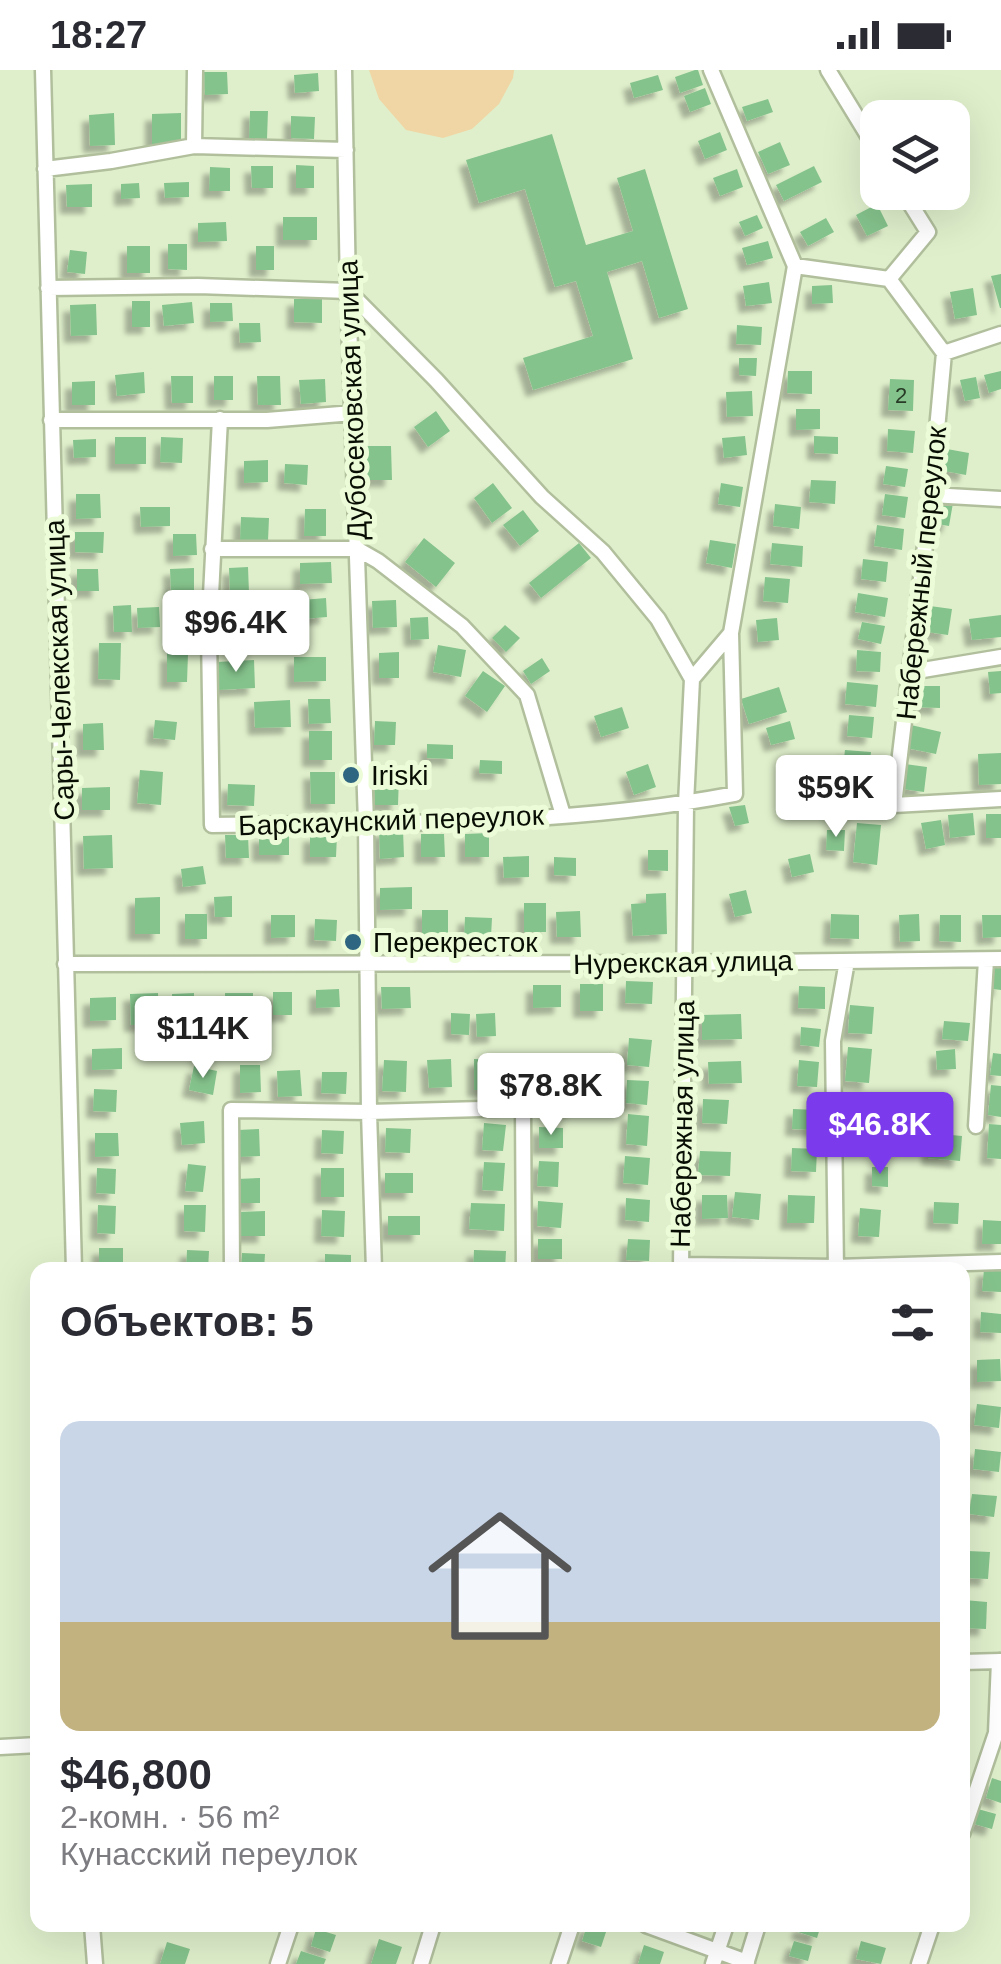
<!DOCTYPE html>
<html lang="ru">
<head>
<meta charset="utf-8">
<style>
  :root { --surface:#fff; --page:#f2f2f3; --text:#2b2b33; --muted:#7c7c81; --accent:#7c3aed }
  body { margin:0; font-family:Arial,sans-serif; background:var(--page); color:var(--text); height:100vh; display:flex; flex-direction:column; font-size:38px; white-space:nowrap }
  * { box-sizing:border-box; margin:0 }
  p { font-size:32px; color:var(--muted) }
  .icon { flex:none; width:55px; height:55px; fill:none; stroke:currentColor; stroke-width:2; stroke-linecap:round; stroke-linejoin:round }
  .map { position:relative; flex:1; overflow:hidden }
  .details { position:absolute; left:30px; top:1192px; width:940px; height:670px; display:flex; flex-direction:column; background:var(--surface); border-radius:20px; box-shadow:0 10px 40px #0002 }
  .details>* { flex:none }
  .controls { position:absolute; left:860px; top:30px; display:grid; gap:20px }
  .controls a { display:grid; place-items:center; width:110px; height:110px; border-radius:20px; background:var(--surface); box-shadow:0 10px 40px #0002; font-size:50px }
  .price { position:absolute; translate:-50% -85px; padding:0 22px; border-radius:10px; background:#fff; color:#222; font-size:32px; line-height:65px; filter:drop-shadow(0 2px 5px #0008) }
  .price::after { content:''; position:absolute; left:50%; top:60px; width:30px; height:22px; margin-left:-15px; background:inherit; clip-path:polygon(0 0,100% 0,50% 100%) }
  .price.selected { background:var(--accent); color:#fff }
  ul { padding:0; list-style:none }
  li { display:grid; align-content:center; gap:20px; height:530px; padding:0 30px }
  li span { display:grid; place-items:center; height:310px; border-radius:20px; color:#555 }
  li>.icon { margin-inline-start:auto }
  span .icon { width:180px; height:180px; fill:#fffc; stroke-width:1 }
  li b { font-size:42px }
  h2 { display:flex; justify-content:space-between; align-items:center; height:120px; padding:0 30px; font-size:42px }
  .status { display:flex; justify-content:space-between; align-items:center; height:70px; padding:0 50px; background:var(--surface); direction:ltr }
  .status svg { height:28px; fill:currentColor }
  .map>svg:first-child { display:block }
  .green { fill:#f0d6a4 }
  .building { fill:#85c38c; filter:url(#shadow) }
  .lines { fill:none; stroke-linecap:round; stroke-linejoin:round }
  .street-casing { stroke:#b1bf9d; stroke-width:19 }
  .street { stroke:#fff; stroke-width:14 }
  .poi-dot { fill:#2e6580; stroke:#edfcd8; stroke-width:4 }
  .labels { text-anchor:middle; stroke-width:10; stroke-linejoin:round; paint-order:stroke }
  .number-label { font-size:22px; fill:#283b26 }
  .street-label { font-size:28px; fill:#090e04; stroke:#edfcd8 }
  .poi-label { font-size:28px; fill:#090e04; stroke:#edfcd8; text-anchor:start }
</style>
</head>
<body>
<div class="status"><b>18:27</b><svg viewBox="0 0 49 12"><path d="M0 12V9h3v3zM5 12V6h3v6zM10 12V3h3v9zM15 12V0h3v12zM26 1h20v11H26zM47 4h2v5h-2z"/></svg></div>
<div class="map">
<svg width="1001" height="1894" viewBox="0 0 1001 1894">
  <defs>
    <filter id="shadow"><feDropShadow dx="-7" dy="7" stdDeviation="2.5" flood-color="#0004"/></filter>
  </defs>
  <rect width="100%" height="100%" fill="#dfefcb"/>
  <path class="green" d="M 369,0 L 514,0 L 513,8 L 499,34 L 472,59 L 443,68 L 406,60 L 379,29 Z"/>
  <path class="building" d="M 695,0 L 698,0 L 703,15 L 680,23 L 675,7 Z
    M 204,2 L 227,2 L 228,24 L 205,25 Z
    M 318,3 L 319,21 L 295,23 L 294,5 Z
    M 658,5 L 663,20 L 634,28 L 630,13 Z
    M 705,18 L 711,34 L 690,42 L 684,26 Z
    M 768,29 L 773,42 L 747,51 L 742,37 Z
    M 250,41 L 268,41 L 267,69 L 249,69 Z
    M 114,43 L 115,75 L 90,76 L 89,45 Z
    M 181,43 L 181,75 L 152,75 L 152,44 Z
    M 291,46 L 315,47 L 314,69 L 291,68 Z
    M 720,62 L 727,80 L 705,89 L 698,71 Z
    M 552,64 L 586,175 L 633,161 L 617,108 L 645,99 L 688,239 L 659,248 L 642,191 L 607,202 L 633,289 L 533,320 L 523,288 L 593,266 L 576,211 L 555,217 L 525,119 L 479,133 L 466,90 Z
    M 780,72 L 790,95 L 768,104 L 758,82 Z
    M 296,95 L 314,96 L 314,118 L 296,118 Z
    M 251,96 L 273,96 L 273,118 L 252,118 Z
    M 814,96 L 822,112 L 784,131 L 776,115 Z
    M 210,97 L 230,98 L 230,121 L 209,121 Z
    M 737,99 L 743,117 L 720,126 L 713,108 Z
    M 189,112 L 189,127 L 165,128 L 164,113 Z
    M 139,113 L 140,128 L 121,129 L 121,114 Z
    M 92,114 L 92,137 L 67,137 L 66,115 Z
    M 877,134 L 888,156 L 867,166 L 856,145 Z
    M 757,145 L 763,158 L 745,166 L 739,152 Z
    M 283,147 L 317,147 L 317,170 L 283,170 Z
    M 826,148 L 834,162 L 808,176 L 800,162 Z
    M 226,152 L 227,171 L 198,172 L 198,153 Z
    M 768,171 L 773,188 L 747,195 L 742,178 Z
    M 168,174 L 187,174 L 187,200 L 168,199 Z
    M 127,176 L 150,176 L 150,203 L 127,203 Z
    M 256,176 L 274,176 L 274,200 L 256,200 Z
    M 70,180 L 87,182 L 85,204 L 67,202 Z
    M 1001,204 L 1001,238 L 1000,238 L 991,206 Z
    M 769,212 L 772,233 L 746,236 L 743,216 Z
    M 832,215 L 833,233 L 812,234 L 812,216 Z
    M 973,218 L 977,245 L 955,249 L 950,222 Z
    M 294,229 L 322,229 L 322,253 L 294,252 Z
    M 132,231 L 150,231 L 150,257 L 132,257 Z
    M 192,232 L 194,253 L 164,256 L 162,235 Z
    M 210,233 L 232,233 L 233,251 L 210,252 Z
    M 96,234 L 97,265 L 71,266 L 70,235 Z
    M 239,253 L 260,253 L 261,272 L 240,273 Z
    M 737,255 L 762,257 L 761,275 L 736,274 Z
    M 739,288 L 757,288 L 756,306 L 739,305 Z
    M 788,301 L 812,301 L 812,324 L 787,323 Z
    M 1001,301 L 1001,319 L 989,323 L 984,305 Z
    M 144,302 L 145,323 L 117,326 L 115,305 Z
    M 171,306 L 193,306 L 193,333 L 172,333 Z
    M 214,306 L 233,306 L 233,330 L 214,330 Z
    M 257,306 L 280,306 L 281,335 L 258,335 Z
    M 976,307 L 980,328 L 965,331 L 960,310 Z
    M 325,309 L 326,332 L 301,334 L 299,310 Z
    M 890,309 L 914,310 L 913,341 L 888,340 Z
    M 95,311 L 95,335 L 72,335 L 72,312 Z
    M 752,321 L 753,346 L 727,347 L 726,322 Z
    M 796,339 L 820,339 L 820,359 L 796,360 Z
    M 436,341 L 450,361 L 428,377 L 414,357 Z
    M 888,359 L 915,361 L 913,383 L 887,381 Z
    M 745,366 L 747,385 L 724,388 L 722,368 Z
    M 814,366 L 838,367 L 838,384 L 814,383 Z
    M 115,367 L 146,367 L 146,394 L 115,394 Z
    M 161,367 L 183,368 L 182,393 L 160,392 Z
    M 96,369 L 96,387 L 74,388 L 73,370 Z
    M 364,376 L 391,376 L 392,410 L 365,410 Z
    M 947,379 L 969,383 L 966,405 L 944,401 Z
    M 268,390 L 268,412 L 244,413 L 244,391 Z
    M 285,394 L 308,395 L 307,415 L 284,413 Z
    M 886,396 L 908,399 L 905,417 L 883,414 Z
    M 811,410 L 836,411 L 835,434 L 809,432 Z
    M 493,413 L 512,438 L 492,453 L 474,428 Z
    M 721,413 L 743,417 L 740,437 L 718,434 Z
    M 76,424 L 100,424 L 101,448 L 76,449 Z
    M 885,424 L 908,427 L 905,448 L 882,445 Z
    M 936,430 L 953,433 L 949,456 L 932,453 Z
    M 775,434 L 801,437 L 799,459 L 773,456 Z
    M 140,437 L 170,437 L 170,456 L 141,457 Z
    M 305,439 L 326,439 L 326,466 L 304,466 Z
    M 523,440 L 539,461 L 520,476 L 503,455 Z
    M 241,447 L 269,448 L 268,471 L 240,471 Z
    M 877,455 L 904,459 L 902,480 L 874,476 Z
    M 75,462 L 104,462 L 103,483 L 75,482 Z
    M 173,464 L 196,464 L 197,485 L 173,486 Z
    M 424,468 L 455,493 L 436,517 L 405,492 Z
    M 710,470 L 736,474 L 732,498 L 706,493 Z
    M 579,473 L 591,488 L 541,528 L 529,513 Z
    M 772,473 L 803,476 L 802,497 L 770,494 Z
    M 863,489 L 888,492 L 886,512 L 861,509 Z
    M 331,492 L 332,513 L 300,514 L 300,493 Z
    M 248,497 L 249,523 L 230,524 L 229,498 Z
    M 194,498 L 194,520 L 171,521 L 170,499 Z
    M 77,499 L 98,499 L 99,521 L 77,521 Z
    M 765,507 L 790,509 L 788,533 L 763,531 Z
    M 858,523 L 888,528 L 885,547 L 855,542 Z
    M 326,528 L 327,547 L 303,549 L 302,530 Z
    M 396,530 L 397,557 L 373,558 L 372,531 Z
    M 131,535 L 132,562 L 114,562 L 113,536 Z
    M 930,536 L 952,539 L 948,565 L 927,562 Z
    M 159,537 L 160,557 L 138,558 L 137,538 Z
    M 1001,545 L 1001,567 L 972,570 L 969,549 Z
    M 428,547 L 429,569 L 411,570 L 410,548 Z
    M 777,548 L 779,570 L 758,572 L 756,550 Z
    M 862,552 L 885,556 L 881,574 L 858,569 Z
    M 505,555 L 520,568 L 506,582 L 492,568 Z
    M 99,573 L 121,573 L 120,610 L 98,609 Z
    M 438,575 L 466,580 L 461,607 L 433,602 Z
    M 857,580 L 881,582 L 880,602 L 856,601 Z
    M 399,582 L 399,608 L 379,608 L 379,583 Z
    M 167,583 L 188,584 L 187,612 L 167,612 Z
    M 294,587 L 326,587 L 326,611 L 294,612 Z
    M 542,588 L 550,601 L 531,614 L 523,601 Z
    M 254,590 L 255,618 L 219,620 L 217,592 Z
    M 483,601 L 505,616 L 487,642 L 465,626 Z
    M 1001,601 L 1001,623 L 990,624 L 988,602 Z
    M 847,612 L 878,615 L 876,637 L 845,634 Z
    M 913,616 L 940,616 L 940,638 L 912,637 Z
    M 779,617 L 787,642 L 749,654 L 741,629 Z
    M 308,629 L 330,629 L 331,653 L 309,654 Z
    M 290,630 L 291,657 L 255,658 L 254,632 Z
    M 622,637 L 629,658 L 601,667 L 594,646 Z
    M 849,645 L 874,647 L 872,668 L 847,666 Z
    M 155,650 L 177,652 L 175,670 L 153,668 Z
    M 375,651 L 396,652 L 395,675 L 374,675 Z
    M 790,651 L 795,669 L 771,675 L 766,658 Z
    M 103,653 L 104,680 L 83,680 L 83,654 Z
    M 911,655 L 941,662 L 936,684 L 906,678 Z
    M 309,661 L 332,661 L 332,690 L 309,690 Z
    M 427,674 L 453,675 L 453,689 L 427,688 Z
    M 845,680 L 871,682 L 869,698 L 843,696 Z
    M 1001,683 L 1001,714 L 979,715 L 978,684 Z
    M 480,690 L 502,691 L 502,704 L 479,703 Z
    M 648,694 L 656,717 L 634,725 L 626,702 Z
    M 905,694 L 927,697 L 924,722 L 902,719 Z
    M 140,700 L 163,702 L 161,735 L 137,733 Z
    M 310,702 L 335,702 L 335,734 L 311,734 Z
    M 399,706 L 398,735 L 375,735 L 374,707 Z
    M 228,714 L 255,715 L 254,736 L 227,735 Z
    M 110,717 L 110,740 L 82,740 L 82,718 Z
    M 839,720 L 863,723 L 861,741 L 837,738 Z
    M 745,735 L 749,753 L 735,756 L 729,737 Z
    M 973,743 L 975,765 L 950,768 L 948,745 Z
    M 986,744 L 1001,744 L 1001,768 L 986,768 Z
    M 941,750 L 945,775 L 926,779 L 921,753 Z
    M 857,753 L 881,755 L 877,795 L 853,792 Z
    M 403,759 L 404,787 L 380,789 L 379,760 Z
    M 827,760 L 845,760 L 844,781 L 826,780 Z
    M 489,763 L 489,787 L 465,787 L 465,764 Z
    M 421,764 L 444,764 L 445,787 L 421,787 Z
    M 112,765 L 113,798 L 84,799 L 83,766 Z
    M 225,765 L 248,765 L 249,788 L 226,788 Z
    M 259,765 L 289,766 L 289,785 L 259,785 Z
    M 310,765 L 337,765 L 336,787 L 310,787 Z
    M 648,780 L 668,780 L 668,801 L 648,800 Z
    M 810,784 L 814,802 L 792,807 L 788,789 Z
    M 529,786 L 529,807 L 504,808 L 503,787 Z
    M 554,787 L 576,788 L 576,806 L 554,805 Z
    M 203,796 L 206,814 L 183,817 L 181,799 Z
    M 412,817 L 412,839 L 380,840 L 380,818 Z
    M 746,820 L 752,843 L 735,847 L 729,824 Z
    M 666,823 L 667,864 L 633,866 L 631,834 L 646,833 L 646,824 Z
    M 232,826 L 232,847 L 215,847 L 214,827 Z
    M 160,827 L 160,864 L 135,864 L 135,828 Z
    M 524,833 L 546,833 L 546,862 L 524,862 Z
    M 422,840 L 448,840 L 448,864 L 422,864 Z
    M 580,841 L 581,867 L 557,867 L 556,842 Z
    M 185,844 L 207,844 L 207,869 L 185,869 Z
    M 831,844 L 859,845 L 859,869 L 830,868 Z
    M 919,844 L 920,871 L 900,872 L 899,845 Z
    M 271,845 L 295,845 L 295,867 L 271,868 Z
    M 940,845 L 961,845 L 961,872 L 939,871 Z
    M 982,845 L 1001,845 L 1001,867 L 983,868 Z
    M 465,847 L 492,848 L 491,867 L 464,866 Z
    M 315,849 L 337,850 L 336,871 L 314,870 Z
    M 994,896 L 1001,896 L 1001,920 L 993,919 Z
    M 626,911 L 653,912 L 652,934 L 625,933 Z
    M 580,914 L 603,914 L 603,941 L 580,941 Z
    M 533,915 L 561,915 L 561,937 L 533,938 Z
    M 799,916 L 825,917 L 825,939 L 798,938 Z
    M 381,917 L 410,917 L 411,938 L 382,939 Z
    M 339,919 L 340,937 L 316,938 L 316,920 Z
    M 273,922 L 292,922 L 292,945 L 273,945 Z
    M 158,923 L 159,954 L 131,955 L 130,924 Z
    M 194,923 L 194,944 L 173,945 L 172,924 Z
    M 225,923 L 253,923 L 253,943 L 225,943 Z
    M 116,927 L 116,950 L 90,951 L 90,928 Z
    M 850,935 L 874,937 L 872,964 L 848,963 Z
    M 451,943 L 470,944 L 469,965 L 451,964 Z
    M 495,943 L 496,966 L 477,967 L 476,944 Z
    M 741,944 L 742,969 L 702,970 L 702,945 Z
    M 944,951 L 970,953 L 968,971 L 942,969 Z
    M 801,957 L 821,959 L 819,977 L 800,975 Z
    M 629,968 L 652,970 L 649,997 L 627,995 Z
    M 848,977 L 872,979 L 869,1013 L 845,1011 Z
    M 122,978 L 122,999 L 92,1000 L 92,979 Z
    M 955,979 L 956,999 L 937,1000 L 936,981 Z
    M 993,983 L 1001,984 L 1001,1006 L 990,1005 Z
    M 451,989 L 452,1017 L 429,1018 L 427,990 Z
    M 474,989 L 500,990 L 500,1020 L 474,1020 Z
    M 384,990 L 407,991 L 406,1022 L 382,1021 Z
    M 799,990 L 819,992 L 817,1017 L 797,1016 Z
    M 741,991 L 742,1013 L 709,1014 L 708,992 Z
    M 525,993 L 549,993 L 549,1016 L 524,1016 Z
    M 240,995 L 260,995 L 261,1022 L 240,1023 Z
    M 194,996 L 217,1001 L 213,1025 L 189,1020 Z
    M 300,1000 L 302,1026 L 278,1027 L 277,1001 Z
    M 322,1002 L 347,1002 L 346,1024 L 321,1023 Z
    M 627,1010 L 649,1011 L 647,1035 L 626,1033 Z
    M 991,1015 L 1001,1016 L 1001,1047 L 988,1045 Z
    M 94,1019 L 117,1020 L 116,1042 L 93,1041 Z
    M 550,1020 L 574,1020 L 574,1040 L 550,1040 Z
    M 703,1029 L 729,1030 L 727,1054 L 702,1053 Z
    M 793,1039 L 817,1040 L 816,1060 L 792,1059 Z
    M 628,1044 L 649,1046 L 647,1076 L 626,1074 Z
    M 204,1051 L 205,1073 L 182,1075 L 180,1053 Z
    M 484,1053 L 506,1055 L 503,1081 L 482,1080 Z
    M 989,1054 L 1001,1055 L 1001,1089 L 987,1088 Z
    M 539,1057 L 563,1058 L 563,1078 L 539,1078 Z
    M 386,1058 L 411,1059 L 410,1083 L 385,1082 Z
    M 259,1059 L 260,1086 L 239,1087 L 238,1060 Z
    M 322,1060 L 344,1061 L 343,1084 L 321,1083 Z
    M 95,1063 L 118,1063 L 119,1086 L 95,1087 Z
    M 930,1063 L 962,1066 L 960,1091 L 928,1088 Z
    M 792,1078 L 817,1079 L 816,1102 L 791,1101 Z
    M 700,1081 L 731,1082 L 730,1106 L 698,1105 Z
    M 625,1086 L 650,1088 L 648,1115 L 623,1113 Z
    M 539,1091 L 559,1092 L 558,1117 L 537,1116 Z
    M 484,1092 L 505,1093 L 503,1121 L 482,1120 Z
    M 188,1094 L 206,1096 L 203,1122 L 185,1121 Z
    M 872,1097 L 888,1097 L 888,1117 L 872,1116 Z
    M 97,1098 L 116,1099 L 115,1124 L 96,1123 Z
    M 321,1098 L 344,1098 L 344,1127 L 321,1127 Z
    M 385,1103 L 413,1103 L 413,1123 L 385,1123 Z
    M 260,1108 L 260,1133 L 237,1133 L 237,1109 Z
    M 735,1122 L 761,1124 L 759,1150 L 732,1147 Z
    M 702,1125 L 727,1125 L 728,1148 L 702,1149 Z
    M 788,1125 L 815,1126 L 814,1153 L 787,1153 Z
    M 626,1128 L 650,1130 L 649,1152 L 625,1150 Z
    M 538,1131 L 563,1133 L 561,1158 L 537,1156 Z
    M 934,1132 L 959,1133 L 958,1154 L 933,1153 Z
    M 471,1133 L 505,1134 L 504,1161 L 469,1159 Z
    M 98,1135 L 116,1136 L 115,1164 L 97,1163 Z
    M 184,1135 L 206,1135 L 205,1162 L 184,1161 Z
    M 860,1138 L 881,1140 L 879,1167 L 858,1166 Z
    M 322,1140 L 345,1141 L 344,1167 L 321,1166 Z
    M 265,1141 L 265,1166 L 240,1166 L 240,1142 Z
    M 388,1146 L 420,1146 L 420,1165 L 388,1165 Z
    M 983,1150 L 1001,1151 L 1001,1174 L 982,1174 Z
    M 538,1169 L 562,1169 L 562,1189 L 538,1189 Z
    M 628,1169 L 650,1170 L 649,1191 L 626,1190 Z
    M 99,1178 L 123,1178 L 123,1200 L 99,1200 Z
    M 187,1180 L 209,1181 L 208,1200 L 186,1200 Z
    M 474,1180 L 506,1181 L 505,1200 L 473,1200 Z
    M 242,1183 L 265,1184 L 264,1200 L 241,1200 Z
    M 325,1184 L 351,1185 L 351,1200 L 325,1200 Z
    M 984,1199 L 1001,1200 L 1001,1222 L 982,1221 Z
    M 981,1242 L 1001,1244 L 1001,1263 L 980,1262 Z
    M 1000,1289 L 1001,1311 L 977,1312 L 977,1290 Z
    M 977,1334 L 1001,1337 L 999,1358 L 974,1355 Z
    M 975,1379 L 1001,1382 L 999,1402 L 973,1399 Z
    M 972,1424 L 997,1426 L 994,1447 L 969,1444 Z
    M 968,1481 L 990,1482 L 988,1509 L 966,1508 Z
    M 964,1530 L 987,1532 L 986,1559 L 962,1558 Z
    M 992,1708 L 1001,1711 L 1001,1733 L 986,1728 Z
    M 978,1739 L 996,1744 L 992,1759 L 974,1754 Z
    M 587,1855 L 608,1856 L 601,1877 L 582,1871 Z
    M 800,1855 L 821,1855 L 817,1868 L 798,1862 Z
    M 316,1859 L 336,1865 L 330,1882 L 311,1876 Z
    M 379,1869 L 402,1877 L 396,1894 L 371,1894 Z
    M 794,1871 L 812,1876 L 808,1891 L 789,1886 Z
    M 861,1871 L 886,1878 L 881,1894 L 856,1889 Z
    M 167,1872 L 190,1879 L 185,1894 L 160,1894 Z
    M 644,1875 L 664,1882 L 660,1894 L 638,1894 Z
    M 301,1881 L 326,1889 L 324,1894 L 296,1894 Z"/>
  <g class="lines">
    <defs>
      <path id="street" d="M 43,0 L 74,1200
        M 344,0 L 348,221 L 366,753 L 369,1042 L 374,1200
        M 828,0 L 878,82
        M 194,76 L 195,0
        M 45,99 L 111,91 L 194,76 L 346,80
        M 795,196 L 889,209 L 944,283 L 1001,264
        M 889,209 L 928,162 L 903,122
        M 48,218 L 198,216 L 348,221 L 436,310 L 542,427 L 603,482 L 658,549 L 692,609
        M 944,283 L 931,425 L 894,735 L 1001,729
        M 220,349 L 209,564 L 212,755 C 386,753 563,757 735,724 L 731,563 L 795,196 L 711,0
        M 51,350 L 267,350 L 353,343
        M 931,425 L 1001,429
        M 212,479 L 357,479 L 378,491 L 462,556 L 527,625 L 563,745
        M 911,602 L 1001,587
        M 65,894 L 684,893 L 1001,889
        M 976,1056 L 986,890
        M 681,1195 L 836,1197 L 1001,1192
        M 232,1200 L 231,1040 L 369,1042 L 523,1038 L 524,1200
        M 681,1200 L 686,734 L 692,609 L 731,563
        M 836,1200 L 833,971 L 847,891
        M 962,1592 L 1001,1591
        M 0,1677 L 38,1675
        M 962,1764 L 996,1663 L 999,1591
        M 92,1855 L 95,1894
        M 646,1855 L 747,1892
        M 278,1894 L 291,1855
        M 421,1894 L 433,1855
        M 559,1894 L 572,1855
        M 713,1894 L 726,1855
        M 746,1894 L 758,1855
        M 919,1894 L 932,1855"/>
    </defs>
    <use href="#street" class="street-casing"/>
    <use href="#street" class="street"/>
  </g>
  <g class="poi-dot">
    <circle cx="351" cy="705" r="10"/>
    <circle cx="353" cy="872" r="10"/>
  </g>
  <g class="labels">
    <g class="number-label">
      <text x="901" y="333">2</text>
    </g>
    <g class="street-label">
      <text transform="translate(352 330) rotate(-92)" y="10">Дубосековская улица</text>
      <text transform="translate(921 503) rotate(-84)" y="10">Набережный переулок</text>
      <text transform="translate(59 600) rotate(-92)" y="10">Сары-Челекская улица</text>
      <text transform="translate(391 750) rotate(-2)" y="10">Барскаунский переулок</text>
      <text transform="translate(683 892) rotate(-1)" y="10">Нурекская улица</text>
      <text transform="translate(682 1054) rotate(-89)" y="10">Набережная улица</text>
    </g>
    <g class="poi-label">
      <text x="371" y="715">Iriski</text>
      <text x="373" y="882">Перекресток</text>
    </g>
  </g>
</svg>
<div class="controls">
<a><svg class="icon" aria-label="layers" viewBox="0 0 24 24"><path d="M12 4l9 5-9 5-9-5zM3 14l9 5 9-5"/></svg></a>
</div>
<b class="price" style="left:236px;top:605px">$96.4K</b>
<b class="price" style="left:836px;top:770px">$59K</b>
<b class="price" style="left:203px;top:1011px">$114K</b>
<b class="price" style="left:551px;top:1068px">$78.8K</b>
<b class="price selected" style="left:880px;top:1107px">$46.8K</b>
<section class="details">
<h2>Объектов: 5<svg class="icon" aria-label="filters" viewBox="0 0 24 24"><path d="M4 7h16M4 17h16"/><circle cx="9" cy="7" r="2"/><circle cx="15" cy="17" r="2"/></svg></h2>
<ul>
<li><span style="background:linear-gradient(#c9d6e8 65%,#c2b280 0)"><svg class="icon" aria-label="home" viewBox="0 0 24 24"><path d="M3 11l9-7 9 7M6 9v11h12V9"/></svg></span><div><b>$46,800</b><p>2-комн. · 56 m²</p><p>Кунасский переулок</p></div></li>
</ul>
</section>
</div>
</body>
</html>
